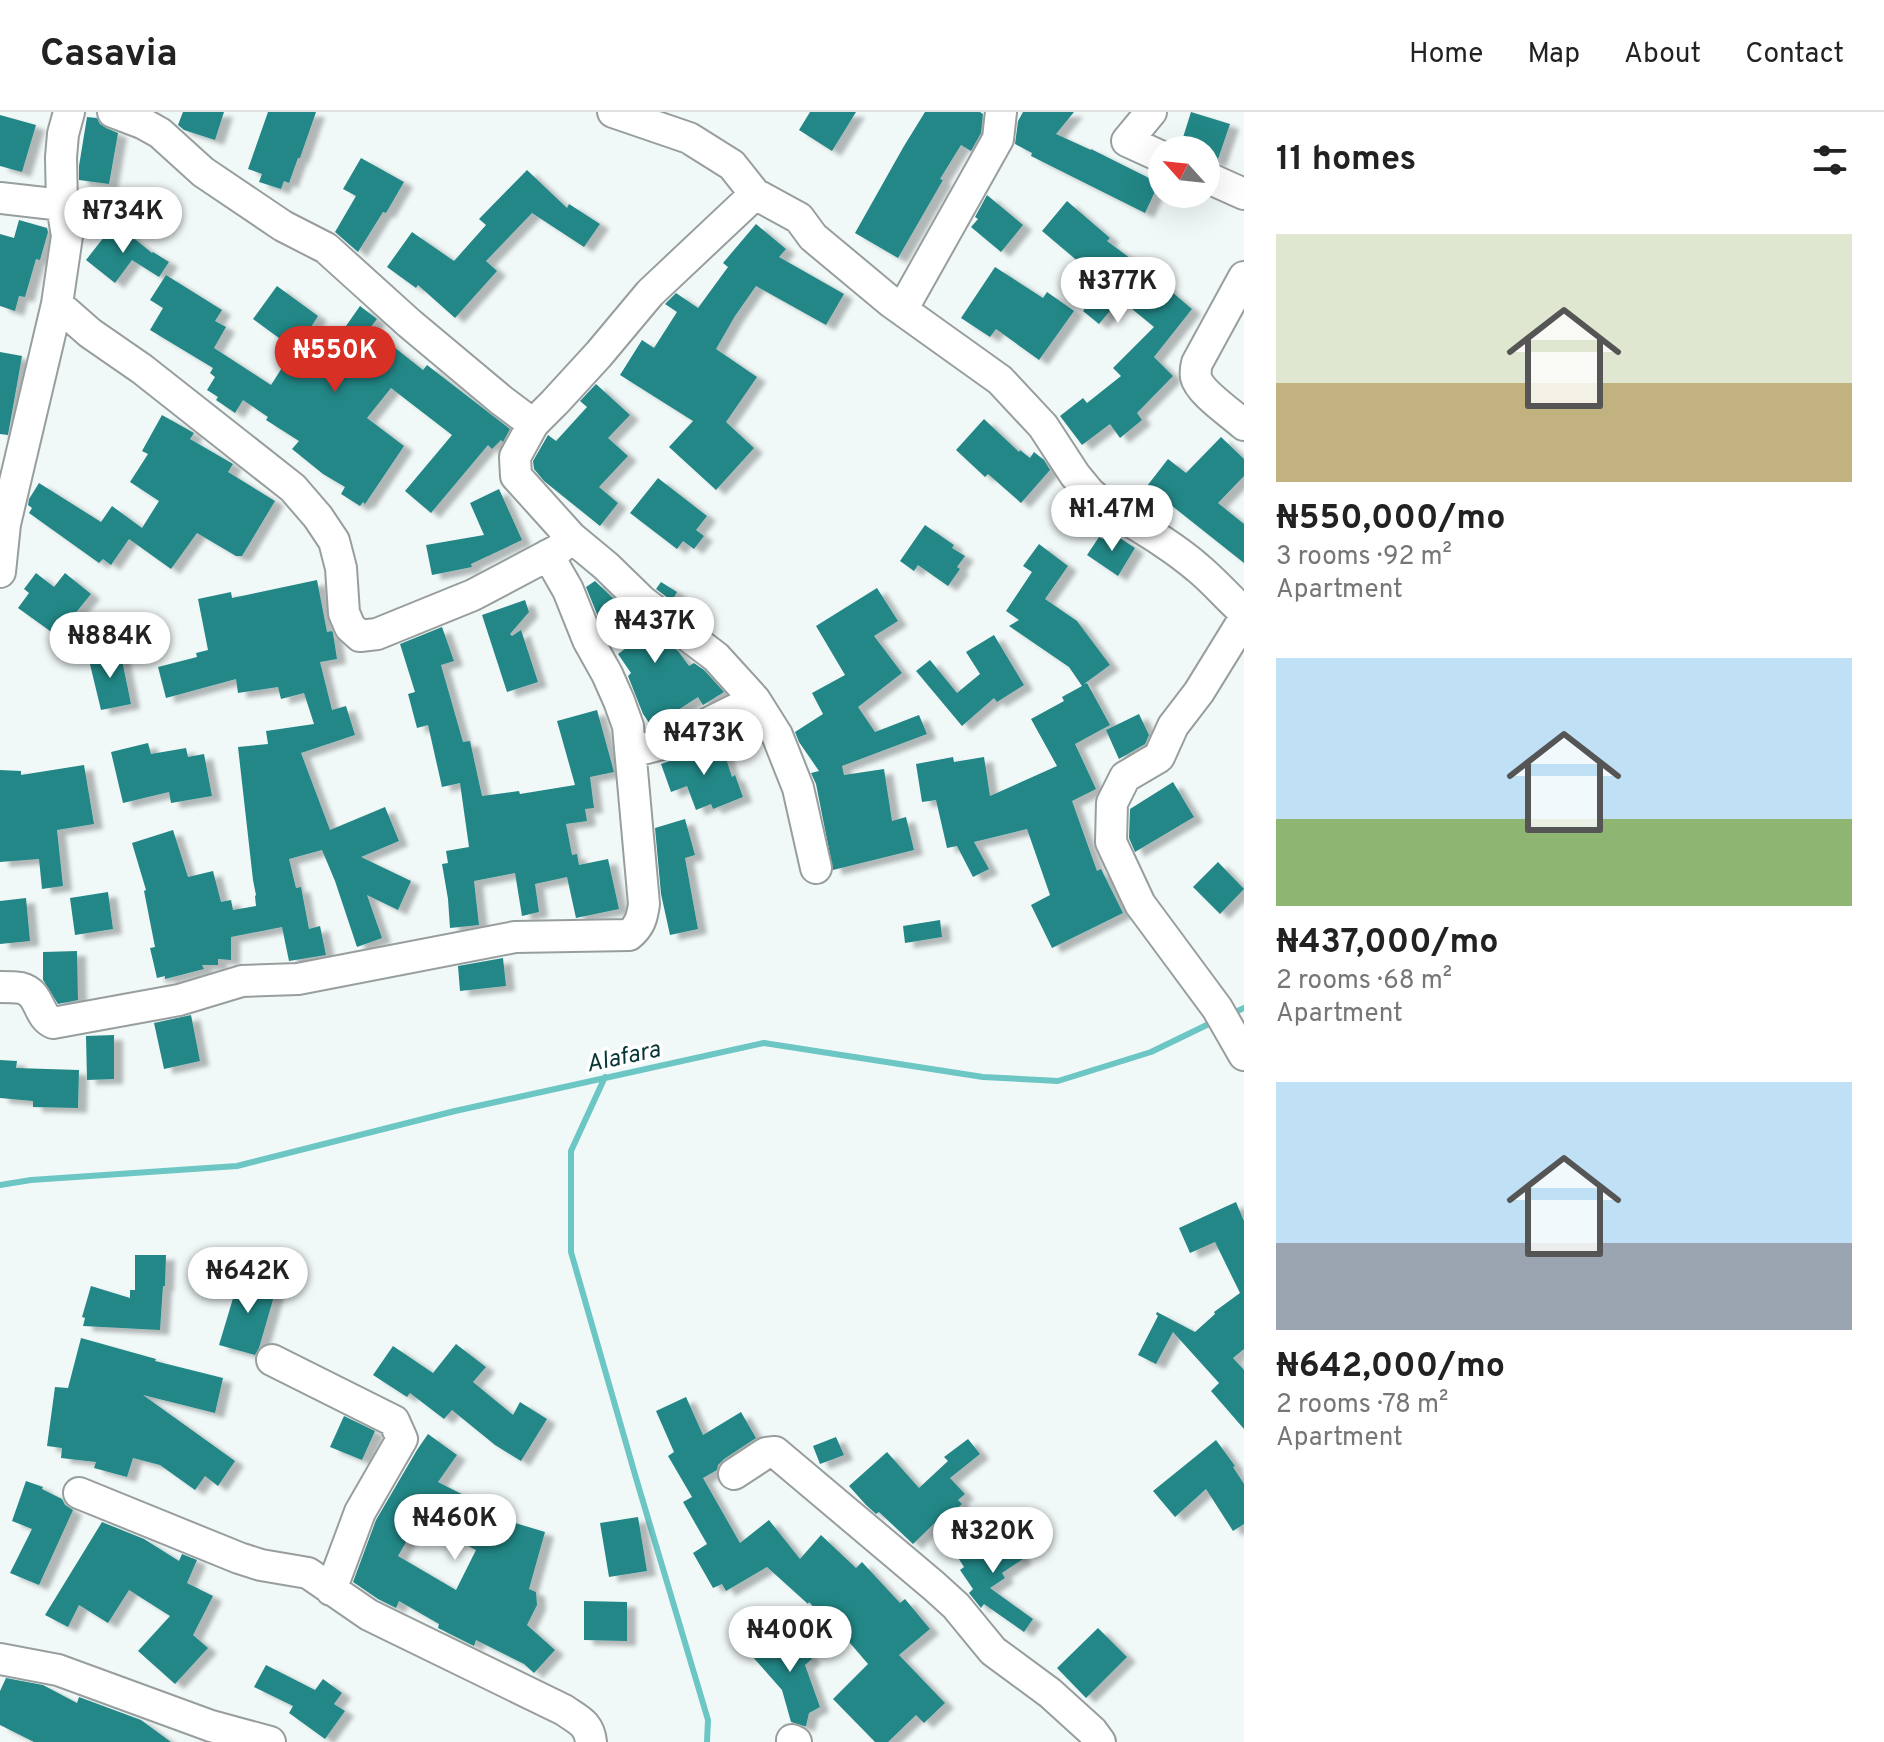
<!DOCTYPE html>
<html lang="en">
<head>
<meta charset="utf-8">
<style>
  :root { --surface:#fff; --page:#f6f6f6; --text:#222; --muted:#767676; --line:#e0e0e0; --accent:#d93025 }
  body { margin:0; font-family:Overpass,sans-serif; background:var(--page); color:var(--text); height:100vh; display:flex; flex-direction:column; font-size:30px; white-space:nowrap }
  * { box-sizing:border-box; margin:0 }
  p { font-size:26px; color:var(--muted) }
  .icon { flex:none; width:44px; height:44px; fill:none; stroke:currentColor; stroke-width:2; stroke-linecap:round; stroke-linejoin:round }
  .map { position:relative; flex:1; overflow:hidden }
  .side { display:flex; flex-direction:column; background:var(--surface); width:640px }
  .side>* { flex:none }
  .needle { width:52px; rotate:297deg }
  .fabs { position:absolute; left:1148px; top:24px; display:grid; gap:16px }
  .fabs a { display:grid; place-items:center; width:72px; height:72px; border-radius:50%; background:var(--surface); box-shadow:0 8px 32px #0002; font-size:40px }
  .price { position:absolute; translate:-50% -68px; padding:0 18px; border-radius:28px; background:#fff; color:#222; font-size:26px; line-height:52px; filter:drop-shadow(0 2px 4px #0008) }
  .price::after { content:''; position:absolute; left:50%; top:48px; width:24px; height:18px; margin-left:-12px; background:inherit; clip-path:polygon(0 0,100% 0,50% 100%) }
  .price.selected { background:var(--accent); color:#fff }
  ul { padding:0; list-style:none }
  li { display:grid; align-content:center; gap:16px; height:424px; padding:0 32px }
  li span { display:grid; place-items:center; height:248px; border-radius:0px; color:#555 }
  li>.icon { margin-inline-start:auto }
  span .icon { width:144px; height:144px; fill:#fffc; stroke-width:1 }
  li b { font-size:34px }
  h2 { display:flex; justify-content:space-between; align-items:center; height:96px; padding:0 32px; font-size:34px }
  header { display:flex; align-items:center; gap:48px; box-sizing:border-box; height:112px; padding:0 40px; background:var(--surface); border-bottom:2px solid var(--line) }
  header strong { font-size:38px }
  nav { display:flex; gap:44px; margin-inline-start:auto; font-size:28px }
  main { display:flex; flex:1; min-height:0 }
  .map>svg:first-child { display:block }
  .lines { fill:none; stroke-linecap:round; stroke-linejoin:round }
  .stream { stroke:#6bc6c4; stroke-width:6 }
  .building { fill:#248786; fill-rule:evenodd; filter:url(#shadow) }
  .minor-casing { stroke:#989e9e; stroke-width:34 }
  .minor { stroke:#fff; stroke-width:30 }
  .labels { text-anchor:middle; stroke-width:7; stroke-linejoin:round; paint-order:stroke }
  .water-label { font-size:24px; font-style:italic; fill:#073535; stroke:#fff }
</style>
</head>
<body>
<header>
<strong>Casavia</strong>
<nav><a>Home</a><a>Map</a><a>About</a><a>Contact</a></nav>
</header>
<main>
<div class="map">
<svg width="1244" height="1630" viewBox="0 0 1244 1630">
  <defs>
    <filter id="shadow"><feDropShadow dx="9" dy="5" stdDeviation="2" flood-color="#0004"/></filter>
  </defs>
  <rect width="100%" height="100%" fill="#f1f8f8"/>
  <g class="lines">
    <path class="stream" d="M 1229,903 L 1244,896
      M 605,965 L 571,1039 L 571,1140 L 636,1366 L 708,1608 L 707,1630
      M 0,1073 L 31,1068 L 237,1054 L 455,999 L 764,931 L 983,965 L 1058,969 L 1151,940 L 1215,909"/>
  </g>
  <path class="building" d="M 183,0 L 224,0 L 215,28 L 184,18 L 178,13 Z
    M 268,0 L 316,0 L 300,46 L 298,46 L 289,71 L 284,69 L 281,77 L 259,70 L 262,62 L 248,57 Z
    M 810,0 L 856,0 L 832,39 L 799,18 Z
    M 925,0 L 980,0 L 983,2 L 981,21 L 971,39 L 961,33 L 940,67 L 943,68 L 898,146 L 855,121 L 904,34 Z
    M 1023,0 L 1074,0 L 1056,22 L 1091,38 L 1091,37 L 1159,71 L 1145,101 L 1031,44 L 1032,41 L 1015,32 L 1018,9 Z
    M 1191,0 L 1230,12 L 1217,50 L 1206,47 L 1206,38 L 1179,38 Z
    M 0,3 L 36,13 L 22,60 L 0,54 Z
    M 87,5 L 97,6 L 100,12 L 106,16 L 118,21 L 109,72 L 79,68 L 79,54 Z
    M 361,46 L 404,70 L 386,101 L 383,100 L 358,140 L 335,120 L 356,84 L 343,77 Z
    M 527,58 L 567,96 L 569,92 L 600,112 L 584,135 L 532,101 L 486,149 L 497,159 L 455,206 L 418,173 L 416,176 L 387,155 L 412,120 L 454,149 L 486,113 L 479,107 Z
    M 987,83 L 1023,113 L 1001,140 L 971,115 L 978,107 L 975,105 Z
    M 1067,89 L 1110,126 L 1107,129 L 1146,158 L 1192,197 L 1154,245 L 1173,264 L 1137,301 L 1142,308 L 1120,326 L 1110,312 L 1082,333 L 1060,304 L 1083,286 L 1087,291 L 1121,264 L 1113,256 L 1154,215 L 1120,187 L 1099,212 L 1083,199 L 1105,172 L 1042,119 Z
    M 19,108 L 47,116 L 48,120 L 40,148 L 36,147 L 25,185 L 19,184 L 15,199 L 0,194 L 0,122 L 14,126 Z
    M 115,111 L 152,141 L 153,140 L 169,150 L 159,165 L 132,148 L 115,171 L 86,148 Z
    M 756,112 L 786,137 L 779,145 L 844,182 L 826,213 L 756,174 L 735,204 L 716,237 L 757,265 L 726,310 L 754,336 L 716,378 L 669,335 L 693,309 L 620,263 L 642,228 L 654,236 L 677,200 L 665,192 L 676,181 L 698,196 L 728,155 L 723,151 Z
    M 995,155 L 1043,186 L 1047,180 L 1074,199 L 1039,248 L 996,217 L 990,225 L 961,206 Z
    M 166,163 L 222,198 L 215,209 L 226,215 L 214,236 L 271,273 L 294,237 L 253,207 L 277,174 L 318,204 L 298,236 L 320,251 L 360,194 L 377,207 L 370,216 L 423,258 L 427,253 L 510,317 L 503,330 L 501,328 L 492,337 L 488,333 L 431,401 L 405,379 L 452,323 L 391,276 L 367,306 L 404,334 L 365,392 L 363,390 L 360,394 L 341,382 L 345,375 L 323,362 L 292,337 L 299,329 L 266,308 L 268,305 L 243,288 L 235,301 L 216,288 L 218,285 L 207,278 L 215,265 L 210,261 L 213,256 L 150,218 L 163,196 L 150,188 Z
    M 0,240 L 22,244 L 8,323 L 0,322 Z
    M 596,272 L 630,303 L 608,326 L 628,344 L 599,375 L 618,391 L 600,414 L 544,369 L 534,357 L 533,349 L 548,323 L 556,329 L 587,295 L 580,289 Z
    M 162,303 L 194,321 L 190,327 L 233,352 L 228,360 L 275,389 L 242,444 L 236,444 L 197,421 L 171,457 L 129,427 L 111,453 L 103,447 L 99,451 L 29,401 L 32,396 L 28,393 L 29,387 L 39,371 L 101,410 L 112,394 L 142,416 L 159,389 L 130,370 L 148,342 L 142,339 Z
    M 984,307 L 1019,340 L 1020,338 L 1030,346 L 1034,340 L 1044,348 L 1050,358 L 1021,391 L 988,362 L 985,365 L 956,338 Z
    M 1221,325 L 1244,347 L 1244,364 L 1218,391 L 1244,412 L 1244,451 L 1147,374 L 1168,347 L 1186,361 Z
    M 658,366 L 707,404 L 696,418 L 704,424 L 694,437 L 683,429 L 677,437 L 630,401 Z
    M 499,377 L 522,428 L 471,452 L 472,455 L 432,463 L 426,433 L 484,423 L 470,391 Z
    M 925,413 L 954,433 L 952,436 L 965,444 L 957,455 L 960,457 L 948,474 L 918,453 L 914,459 L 900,449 Z
    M 1109,419 L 1135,436 L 1118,464 L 1087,443 L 1099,425 L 1103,427 Z
    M 1039,432 L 1068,454 L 1045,487 L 1077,509 L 1110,553 L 1084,572 L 1087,571 L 1110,613 L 1075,632 L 1096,677 L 1072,689 L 1097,759 L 1101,757 L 1123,801 L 1052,836 L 1031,793 L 1050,783 L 1027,717 L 974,730 L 989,757 L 973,765 L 957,734 L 947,736 L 936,688 L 922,690 L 916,652 L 953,645 L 954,650 L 984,645 L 990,684 L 1057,654 L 1031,607 L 1064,589 L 1062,585 L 1082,574 L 1069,555 L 1009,514 L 1019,508 L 1006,499 L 1032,460 L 1023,454 Z
    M 36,461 L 54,475 L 65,461 L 91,482 L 57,524 L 18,496 L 29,481 L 24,477 Z
    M 317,468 L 327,520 L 332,519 L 333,521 L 337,547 L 320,550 L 332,598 L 346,594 L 355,623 L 301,641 L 330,718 L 385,695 L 399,729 L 361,745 L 411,769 L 398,798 L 367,783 L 382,826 L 357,835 L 335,769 L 322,738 L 289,747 L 296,776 L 301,775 L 309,817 L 320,814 L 326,843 L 289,849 L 282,815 L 231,825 L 231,848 L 218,847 L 218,853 L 202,853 L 204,857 L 165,867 L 165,864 L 157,866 L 150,836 L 155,835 L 144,779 L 146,778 L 132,731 L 173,718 L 188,765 L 213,759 L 221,790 L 231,788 L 233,798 L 256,794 L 255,784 L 256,783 L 253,768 L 238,635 L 268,632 L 266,619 L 314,612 L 304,581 L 281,587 L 278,575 L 238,581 L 236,567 L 166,586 L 158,555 L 197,545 L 196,541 L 208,538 L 198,487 L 231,480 L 232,486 Z
    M 595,469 L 637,509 L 678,539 L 689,554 L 694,551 L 704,558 L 724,580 L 703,593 L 698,585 L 652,615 L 643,602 L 628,564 L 631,561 L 618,542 L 633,531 L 615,503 L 601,512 L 586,475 Z
    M 661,470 L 677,480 L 672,489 L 656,477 Z
    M 877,476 L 898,509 L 874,524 L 902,561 L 858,595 L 875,620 L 919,603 L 927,622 L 842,654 L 844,663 L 884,657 L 892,709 L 906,705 L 914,738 L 833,758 L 816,672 L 811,661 L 819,659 L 799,630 L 795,620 L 823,602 L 812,581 L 845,563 L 816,514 Z
    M 525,488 L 529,500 L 510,522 L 512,524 L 521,518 L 538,570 L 507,580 L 482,503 Z
    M 442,515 L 454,549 L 441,553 L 463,630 L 470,629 L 482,684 L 519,679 L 520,682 L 575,673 L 557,609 L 597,598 L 614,660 L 590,665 L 594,696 L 585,697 L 587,709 L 566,712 L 572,743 L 577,742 L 579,753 L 608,747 L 619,797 L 576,806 L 567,765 L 535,772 L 539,800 L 522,804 L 515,761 L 474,769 L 479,813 L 450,816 L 448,787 L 442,752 L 448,751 L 446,739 L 469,735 L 460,671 L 442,675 L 428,613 L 417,616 L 408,582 L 415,580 L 400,532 Z
    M 994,523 L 1024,573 L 997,590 L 994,586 L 962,614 L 916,559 L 930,548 L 957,581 L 980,562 L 966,540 Z
    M 120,538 L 131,592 L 101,598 L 88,544 Z
    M 1139,602 L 1149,623 L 1145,632 L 1119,647 L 1106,618 Z
    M 148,631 L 151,642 L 186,636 L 188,645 L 204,642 L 212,684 L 171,691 L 169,680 L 123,691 L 111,640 Z
    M 721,631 L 732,665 L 735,663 L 743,685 L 713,697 L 711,692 L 696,698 L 687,674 L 671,680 L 661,652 L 678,646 L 700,635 L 701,637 Z
    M 84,653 L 94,712 L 57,718 L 63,774 L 42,777 L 39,747 L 0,750 L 0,658 L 21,659 L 21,663 Z
    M 1173,670 L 1194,705 L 1135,740 L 1129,726 L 1130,697 Z
    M 685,707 L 695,743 L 685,746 L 698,817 L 670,823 L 661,782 L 655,716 Z
    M 1218,750 L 1244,777 L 1220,802 L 1193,775 Z
    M 108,780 L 113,817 L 75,823 L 70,786 Z
    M 26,786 L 30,829 L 0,832 L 0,789 Z
    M 940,808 L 942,825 L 905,831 L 903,814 Z
    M 77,839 L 78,888 L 58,892 L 43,868 L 43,840 Z
    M 503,846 L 506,874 L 460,879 L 458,854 Z
    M 191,903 L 200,949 L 164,957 L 154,911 Z
    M 114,923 L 114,967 L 87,968 L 86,924 Z
    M 0,948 L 17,949 L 16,956 L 79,958 L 78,996 L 33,995 L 33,989 L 0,986 Z
    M 1236,1090 L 1244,1109 L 1244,1237 L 1233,1246 L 1244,1258 L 1244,1317 L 1211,1279 L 1219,1271 L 1173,1220 L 1156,1252 L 1138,1243 L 1158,1204 L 1156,1202 L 1157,1200 L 1195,1220 L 1215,1202 L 1214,1200 L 1240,1181 L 1215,1130 L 1190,1141 L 1179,1116 Z
    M 135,1143 L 166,1143 L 165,1174 L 163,1174 L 160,1218 L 83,1214 L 85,1206 L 82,1205 L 91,1174 L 130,1186 L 130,1178 L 135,1178 Z
    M 240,1163 L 277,1174 L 259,1236 L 255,1243 L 219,1233 Z
    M 81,1226 L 156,1247 L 155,1249 L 223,1266 L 215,1301 L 143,1283 L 235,1349 L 218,1374 L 205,1364 L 195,1378 L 160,1353 L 133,1346 L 127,1365 L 94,1356 L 96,1350 L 61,1346 L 62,1336 L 47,1334 L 55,1275 L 68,1276 Z
    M 456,1232 L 486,1255 L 473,1270 L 513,1303 L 520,1290 L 547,1307 L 521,1349 L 495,1333 L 452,1298 L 444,1307 L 410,1281 L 407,1285 L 373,1263 L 393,1234 L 433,1261 Z
    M 686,1285 L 703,1323 L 741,1300 L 756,1326 L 724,1347 L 718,1353 L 717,1358 L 703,1366 L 740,1431 L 769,1408 L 800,1447 L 821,1423 L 856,1456 L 862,1450 L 900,1491 L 905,1487 L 930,1517 L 899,1543 L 945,1591 L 924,1611 L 916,1603 L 888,1630 L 875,1630 L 833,1587 L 868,1552 L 844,1524 L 842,1526 L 809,1490 L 808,1492 L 767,1455 L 726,1479 L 722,1472 L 713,1476 L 693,1441 L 707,1432 L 683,1390 L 692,1385 L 668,1344 L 674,1340 L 656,1299 Z
    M 344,1304 L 375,1319 L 362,1348 L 330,1335 Z
    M 428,1322 L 457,1343 L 438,1370 L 485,1394 L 482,1401 L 545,1420 L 529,1477 L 536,1480 L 537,1493 L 527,1513 L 555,1538 L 534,1561 L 524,1552 L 476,1528 L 474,1534 L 438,1516 L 439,1512 L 399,1489 L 396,1496 L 378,1487 L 353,1470 L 376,1408 L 417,1338 ZM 419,1408 L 476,1438 L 456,1478 L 398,1444 Z
    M 836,1325 L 844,1343 L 820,1352 L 813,1334 Z
    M 968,1327 L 980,1342 L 950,1366 L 965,1382 L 958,1388 L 962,1392 L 946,1407 L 943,1403 L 913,1432 L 879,1400 L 876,1402 L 866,1393 L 849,1374 L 887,1340 L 919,1376 L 948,1349 L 944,1345 Z
    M 1216,1328 L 1235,1354 L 1233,1355 L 1244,1372 L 1244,1412 L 1233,1419 L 1206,1377 L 1175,1405 L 1153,1379 Z
    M 26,1369 L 43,1375 L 42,1377 L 62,1387 L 65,1393 L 73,1398 L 39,1473 L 10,1461 L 32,1417 L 12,1409 Z
    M 638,1405 L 647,1459 L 609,1465 L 600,1411 Z
    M 102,1410 L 144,1427 L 179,1449 L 182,1442 L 197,1448 L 187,1471 L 213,1484 L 193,1523 L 208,1536 L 175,1572 L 138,1539 L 170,1504 L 129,1478 L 108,1511 L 79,1493 L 68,1515 L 45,1503 Z
    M 1000,1415 L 1023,1447 L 1002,1461 L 1005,1466 L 990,1476 L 1033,1507 L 1024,1520 L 984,1492 L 981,1496 L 969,1481 L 973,1477 L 960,1458 L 964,1455 L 957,1444 Z
    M 584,1489 L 627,1490 L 627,1529 L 584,1528 Z
    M 784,1515 L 812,1547 L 805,1553 L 820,1595 L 809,1601 L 806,1614 L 804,1614 L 791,1610 L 782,1578 L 752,1544 Z
    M 1098,1516 L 1127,1545 L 1086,1586 L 1057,1556 Z
    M 266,1553 L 315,1578 L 323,1567 L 342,1581 L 334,1592 L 345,1599 L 325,1627 L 289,1601 L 293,1594 L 254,1575 Z
    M 6,1566 L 43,1573 L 77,1591 L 79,1585 L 141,1608 L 171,1630 L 34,1630 L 0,1613 L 0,1579 Z"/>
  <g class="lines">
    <defs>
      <path id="minor" d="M 113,0 L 142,11 L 160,21 L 203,60 L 283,114 L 326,136 L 409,211 L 501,288 L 533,312 L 555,290 L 599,242 L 650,181 L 755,82
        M 613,0 L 689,26 L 732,53 L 755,82 L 799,106 L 813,125 L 891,190 L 1000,268 L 1043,314 L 1075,363 L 1089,380 L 1102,392 C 1134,412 1169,431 1198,456 C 1215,470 1228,486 1244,500
        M 1151,0 L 1127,29 L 1162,45
        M 1206,65 L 1244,82
        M 0,86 L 62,93
        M 1244,165 L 1197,251 C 1196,255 1195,260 1196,265 C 1199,280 1232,302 1244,313
        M 57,192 L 90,221 L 142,257 L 293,376 L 318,405 L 334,429 L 341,456 L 344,501 L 350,515 L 360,524 L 377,522 L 473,483 L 558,438 L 571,425 L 606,454 L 642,489 L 716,545 L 755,588 L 777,623 L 798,676 L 816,756
        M 902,198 L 998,27 L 1001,0
        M 533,312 L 515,345 L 516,364 L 571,425
        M 0,460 L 5,412 L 57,192 L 67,124 L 62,93 L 61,45 L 63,22 L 69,0
        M 1244,507 L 1199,580 L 1173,614 L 1159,645 L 1125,665 L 1112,691 L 1111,730 L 1140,792 L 1217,896 L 1244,943
        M 631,640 L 670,630 L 755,588
        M 0,875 C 7,875 15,875 21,876 C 41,881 37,904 53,911 L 179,888 L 242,869 L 298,867 L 515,825 L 629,823 C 640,814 642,806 644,792 L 628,614 L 619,589 L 607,562 L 588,528 L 568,478 L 548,443
        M 272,1248 L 394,1309 L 402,1327 L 360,1400 L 331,1478
        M 734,1362 L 766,1341 L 775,1340 L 934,1474 L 956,1494 L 993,1539 L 1050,1581 L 1092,1619 L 1100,1630
        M 79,1381 L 239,1446 L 261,1453 L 308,1461 L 369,1503 L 564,1598 C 578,1608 589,1611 591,1630
        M 0,1547 L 58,1558 L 211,1614 L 270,1630
        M 792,1628 L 796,1630"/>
    </defs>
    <use href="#minor" class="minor-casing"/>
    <use href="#minor" class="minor"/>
  </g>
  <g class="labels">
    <g class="water-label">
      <text transform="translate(623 944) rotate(-12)" y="8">Alafara</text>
    </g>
  </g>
</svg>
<div class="fabs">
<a><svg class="needle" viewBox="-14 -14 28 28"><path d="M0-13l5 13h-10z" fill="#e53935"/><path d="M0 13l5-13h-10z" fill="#767676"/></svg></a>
</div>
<b class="price" style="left:123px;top:143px">₦734K</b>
<b class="price" style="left:1118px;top:213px">₦377K</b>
<b class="price selected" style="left:335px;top:282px">₦550K</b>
<b class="price" style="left:1112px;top:441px">₦1.47M</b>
<b class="price" style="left:655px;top:553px">₦437K</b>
<b class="price" style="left:110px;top:568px">₦884K</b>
<b class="price" style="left:704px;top:665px">₦473K</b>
<b class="price" style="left:248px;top:1203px">₦642K</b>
<b class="price" style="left:455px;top:1450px">₦460K</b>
<b class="price" style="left:993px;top:1463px">₦320K</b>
<b class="price" style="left:790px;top:1562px">₦400K</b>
</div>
<section class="side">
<h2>11 homes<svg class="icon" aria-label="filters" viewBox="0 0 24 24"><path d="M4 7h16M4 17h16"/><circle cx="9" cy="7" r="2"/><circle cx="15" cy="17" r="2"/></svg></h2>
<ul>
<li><span style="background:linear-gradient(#dfe7d0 60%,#c2b280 0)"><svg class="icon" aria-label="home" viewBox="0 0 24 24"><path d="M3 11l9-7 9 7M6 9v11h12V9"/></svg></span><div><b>₦550,000/mo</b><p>3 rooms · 92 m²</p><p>Apartment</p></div></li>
<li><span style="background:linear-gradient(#bfe0f5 65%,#8fb573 0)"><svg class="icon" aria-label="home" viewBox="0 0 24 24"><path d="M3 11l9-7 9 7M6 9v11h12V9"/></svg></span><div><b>₦437,000/mo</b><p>2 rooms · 68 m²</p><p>Apartment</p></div></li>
<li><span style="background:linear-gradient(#bfe0f5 65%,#9aa5b1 0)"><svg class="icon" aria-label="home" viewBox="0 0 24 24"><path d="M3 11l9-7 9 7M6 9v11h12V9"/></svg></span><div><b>₦642,000/mo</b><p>2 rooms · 78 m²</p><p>Apartment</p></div></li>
</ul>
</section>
</main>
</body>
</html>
